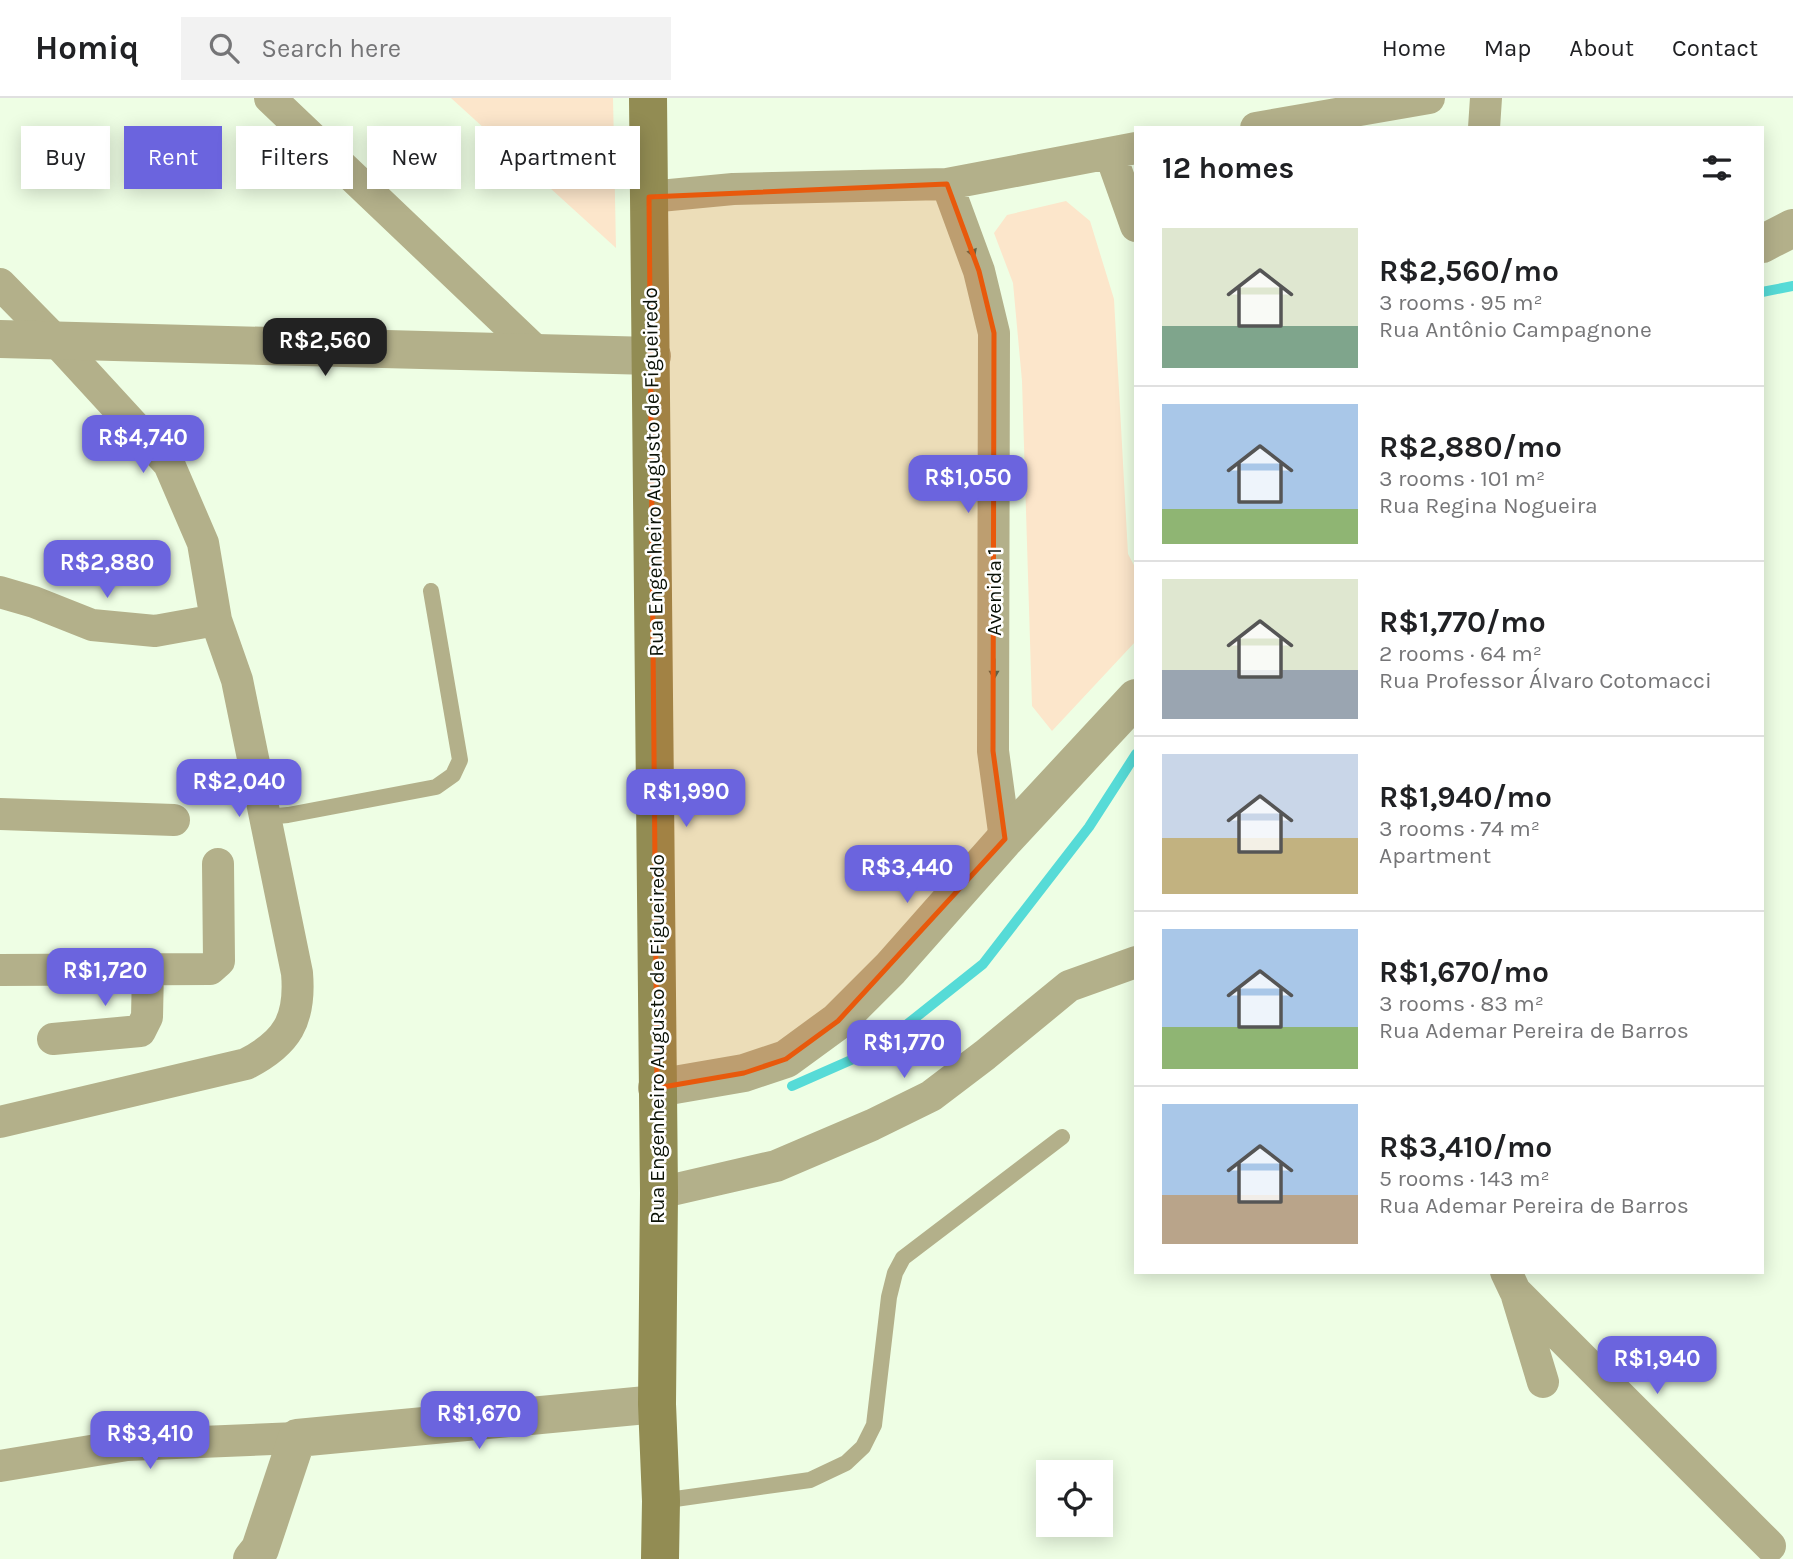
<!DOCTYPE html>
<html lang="en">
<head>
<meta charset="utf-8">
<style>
  :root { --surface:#fff; --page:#f2f2f2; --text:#202124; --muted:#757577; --line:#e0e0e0; --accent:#6b64de }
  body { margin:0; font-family:Karla,sans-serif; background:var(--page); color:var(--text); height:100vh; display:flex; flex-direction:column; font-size:26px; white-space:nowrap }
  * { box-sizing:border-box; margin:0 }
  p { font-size:23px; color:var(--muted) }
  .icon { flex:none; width:38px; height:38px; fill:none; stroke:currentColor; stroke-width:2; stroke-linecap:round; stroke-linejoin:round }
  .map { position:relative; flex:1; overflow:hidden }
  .drawer { position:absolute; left:1134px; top:28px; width:630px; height:1148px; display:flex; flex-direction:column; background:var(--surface); border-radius:0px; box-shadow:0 4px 18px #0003 }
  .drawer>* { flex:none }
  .guide { position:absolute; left:21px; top:28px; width:665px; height:63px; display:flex; gap:14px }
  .buttons { position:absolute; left:1036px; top:1362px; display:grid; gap:14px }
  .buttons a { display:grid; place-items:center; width:77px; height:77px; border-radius:0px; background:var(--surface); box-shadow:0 4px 18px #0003; font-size:35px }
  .price { position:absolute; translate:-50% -60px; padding:0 16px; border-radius:14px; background:var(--accent); color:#fff; font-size:23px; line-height:46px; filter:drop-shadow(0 2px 4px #0008) }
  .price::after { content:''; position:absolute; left:50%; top:42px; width:21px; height:16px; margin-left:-10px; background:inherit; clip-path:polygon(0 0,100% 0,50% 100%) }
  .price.current { background:#222; color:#fff }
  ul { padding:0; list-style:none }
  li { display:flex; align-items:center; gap:21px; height:175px; padding:0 28px }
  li+li { border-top:2px solid var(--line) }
  li span { display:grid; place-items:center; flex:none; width:196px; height:140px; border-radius:0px; color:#555 }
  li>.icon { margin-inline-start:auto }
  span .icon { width:84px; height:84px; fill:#fffc; stroke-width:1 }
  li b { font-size:30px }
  h2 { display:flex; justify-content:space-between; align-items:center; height:84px; padding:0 28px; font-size:30px }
  .chip { padding:0 24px; border-radius:0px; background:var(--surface); box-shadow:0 4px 18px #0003; font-size:24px; line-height:63px }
  .chip.current { background:var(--accent); color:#fff }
  header { display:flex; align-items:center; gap:42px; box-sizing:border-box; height:98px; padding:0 35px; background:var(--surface); border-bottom:2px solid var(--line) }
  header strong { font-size:33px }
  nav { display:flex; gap:38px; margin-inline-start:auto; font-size:24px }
  .search { width:490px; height:63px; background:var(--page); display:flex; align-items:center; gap:18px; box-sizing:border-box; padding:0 24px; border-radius:0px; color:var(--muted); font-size:26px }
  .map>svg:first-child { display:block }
  .green { fill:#fce6cb }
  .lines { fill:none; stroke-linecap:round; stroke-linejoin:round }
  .stream { stroke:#56dbd7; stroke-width:10 }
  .service { stroke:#b3b08a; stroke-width:16 }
  .minor { stroke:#b3b08a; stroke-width:32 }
  .tertiary { stroke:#b3b08a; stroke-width:38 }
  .secondary { stroke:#928c53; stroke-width:38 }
  .oneway { fill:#5f6148 }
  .marked { fill:#e8590c; fill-opacity:0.2; stroke:#e8590c; stroke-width:5; stroke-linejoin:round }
  .labels { text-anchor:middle; stroke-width:5; stroke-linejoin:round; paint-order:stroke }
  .street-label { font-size:21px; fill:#0b1207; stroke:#fff }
</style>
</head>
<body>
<header>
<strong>Homiq</strong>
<div class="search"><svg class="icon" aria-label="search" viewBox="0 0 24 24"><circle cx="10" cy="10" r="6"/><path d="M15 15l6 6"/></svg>Search here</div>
<nav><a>Home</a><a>Map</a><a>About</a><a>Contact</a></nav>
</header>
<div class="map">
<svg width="1793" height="1461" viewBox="0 0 1793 1461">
  <rect width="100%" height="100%" fill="#eefee4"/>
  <path class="green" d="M 451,0 L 613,0 L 616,150 Z
    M 1066,103 L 1090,123 L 1114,201 L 1128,456 L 1136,471 L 1136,543 L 1052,633 L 1032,608 L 1022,283 L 1013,185 L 994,135 L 1007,117 Z"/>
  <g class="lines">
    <path class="stream" d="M 1762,194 L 1793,188
      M 792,988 L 876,951 L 983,866 L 1089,729 L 1136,656"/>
    <path class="service" d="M 265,719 L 288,717 L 436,689 L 453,677 L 460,662 L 431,493
      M 661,1403 L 810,1382 L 846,1365 L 863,1349 L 874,1327 L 889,1199 L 895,1175 L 903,1160 L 1062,1039"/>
    <path class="minor" d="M 270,0 L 539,256
      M 1256,30 L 1429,0
      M 1484,30 L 1486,0
      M 1110,55 L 1136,128
      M 947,86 L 979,173 L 994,235 L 993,653 L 1005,741
      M 649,99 L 733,91 L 947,86 L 1136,50
      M 0,186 L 56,243 L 169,366 L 203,445 L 216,522 L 237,582 L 297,875 C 301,922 287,945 246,966 L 0,1024
      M 0,494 L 34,504 L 92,527 L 155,533 L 216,522
      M 0,716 L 174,722
      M 0,872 L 210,871 L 219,863 L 218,766
      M 53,941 L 140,933 L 147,919 L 148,871
      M 659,1095 L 776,1068 L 872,1027 L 931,998 L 985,957 L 1069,888 L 1136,864
      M 1506,1174 L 1515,1193 L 1770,1448
      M 1517,1198 L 1543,1284
      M 0,1368 L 127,1347 L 297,1340"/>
    <path class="tertiary" d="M 1762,146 L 1793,130
      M 0,241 L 652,258
      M 657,990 L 744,975 L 786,961 L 838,923 L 890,871 L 1005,741 L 1136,600
      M 252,1461 L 260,1451 L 297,1340 L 657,1306"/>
    <path class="secondary" d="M 648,0 L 659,1095 L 657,1306 L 661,1403 L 660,1461"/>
  </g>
  <defs><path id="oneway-solid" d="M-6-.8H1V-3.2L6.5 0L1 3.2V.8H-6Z" transform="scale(1.75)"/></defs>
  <g class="oneway">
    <use href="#oneway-solid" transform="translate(971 150) rotate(70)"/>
    <use href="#oneway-solid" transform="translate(994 571) rotate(90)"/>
  </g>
  <path class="marked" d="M 947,86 L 979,173 L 994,235 L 993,653 L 1005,741 L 838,923 L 786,961 L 744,975 L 657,990 L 649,99 Z"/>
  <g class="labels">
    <g class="street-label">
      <text transform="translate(653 374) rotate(-91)" y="7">Rua Engenheiro Augusto de Figueiredo</text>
      <text transform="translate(994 494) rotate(-90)" y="7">Avenida 1</text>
      <text transform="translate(657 941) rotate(-90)" y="7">Rua Engenheiro Augusto de Figueiredo</text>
    </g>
  </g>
</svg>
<div class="buttons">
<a><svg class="icon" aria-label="locate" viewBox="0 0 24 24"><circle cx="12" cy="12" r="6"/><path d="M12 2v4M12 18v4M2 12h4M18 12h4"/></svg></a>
</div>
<b class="price current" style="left:325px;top:280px">R$2,560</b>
<b class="price" style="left:143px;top:377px">R$4,740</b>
<b class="price" style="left:968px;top:417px">R$1,050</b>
<b class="price" style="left:107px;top:502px">R$2,880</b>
<b class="price" style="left:239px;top:721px">R$2,040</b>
<b class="price" style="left:686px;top:731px">R$1,990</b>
<b class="price" style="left:907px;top:807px">R$3,440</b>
<b class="price" style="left:105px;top:910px">R$1,720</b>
<b class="price" style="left:904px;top:982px">R$1,770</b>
<b class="price" style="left:1657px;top:1298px">R$1,940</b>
<b class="price" style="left:479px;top:1353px">R$1,670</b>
<b class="price" style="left:150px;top:1373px">R$3,410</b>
<div class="guide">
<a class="chip">Buy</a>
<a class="chip current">Rent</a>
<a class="chip">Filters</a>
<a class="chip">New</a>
<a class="chip">Apartment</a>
</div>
<section class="drawer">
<h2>12 homes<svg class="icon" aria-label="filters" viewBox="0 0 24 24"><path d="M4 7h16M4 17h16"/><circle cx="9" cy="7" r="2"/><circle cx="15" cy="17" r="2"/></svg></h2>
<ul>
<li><span style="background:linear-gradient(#dfe7d0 70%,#7fa58c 0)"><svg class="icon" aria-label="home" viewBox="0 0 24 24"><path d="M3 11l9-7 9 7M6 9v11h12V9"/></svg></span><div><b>R$2,560/mo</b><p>3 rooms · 95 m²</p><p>Rua Antônio Campagnone</p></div></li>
<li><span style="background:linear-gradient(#a9c7e8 75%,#8fb573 0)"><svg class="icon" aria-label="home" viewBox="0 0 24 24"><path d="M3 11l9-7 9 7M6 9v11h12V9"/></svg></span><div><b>R$2,880/mo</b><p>3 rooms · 101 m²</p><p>Rua Regina Nogueira</p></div></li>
<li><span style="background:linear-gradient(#dfe7d0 65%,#9aa5b1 0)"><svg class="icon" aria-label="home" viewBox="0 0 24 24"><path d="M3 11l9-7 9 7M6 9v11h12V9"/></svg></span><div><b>R$1,770/mo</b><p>2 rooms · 64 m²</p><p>Rua Professor Álvaro Cotomacci</p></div></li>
<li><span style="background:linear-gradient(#c9d6e8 60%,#c2b280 0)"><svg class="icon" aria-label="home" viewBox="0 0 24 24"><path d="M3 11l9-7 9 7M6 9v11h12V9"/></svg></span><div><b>R$1,940/mo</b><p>3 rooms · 74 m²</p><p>Apartment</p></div></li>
<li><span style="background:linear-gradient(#a9c7e8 70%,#8fb573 0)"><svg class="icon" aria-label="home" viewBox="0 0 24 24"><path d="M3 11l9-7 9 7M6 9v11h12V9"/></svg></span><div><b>R$1,670/mo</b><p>3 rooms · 83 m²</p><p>Rua Ademar Pereira de Barros</p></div></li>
<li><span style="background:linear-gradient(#a9c7e8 65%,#b9a48a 0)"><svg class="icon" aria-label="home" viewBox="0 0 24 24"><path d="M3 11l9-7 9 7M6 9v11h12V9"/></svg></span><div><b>R$3,410/mo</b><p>5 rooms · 143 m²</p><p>Rua Ademar Pereira de Barros</p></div></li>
</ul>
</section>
</div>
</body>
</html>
